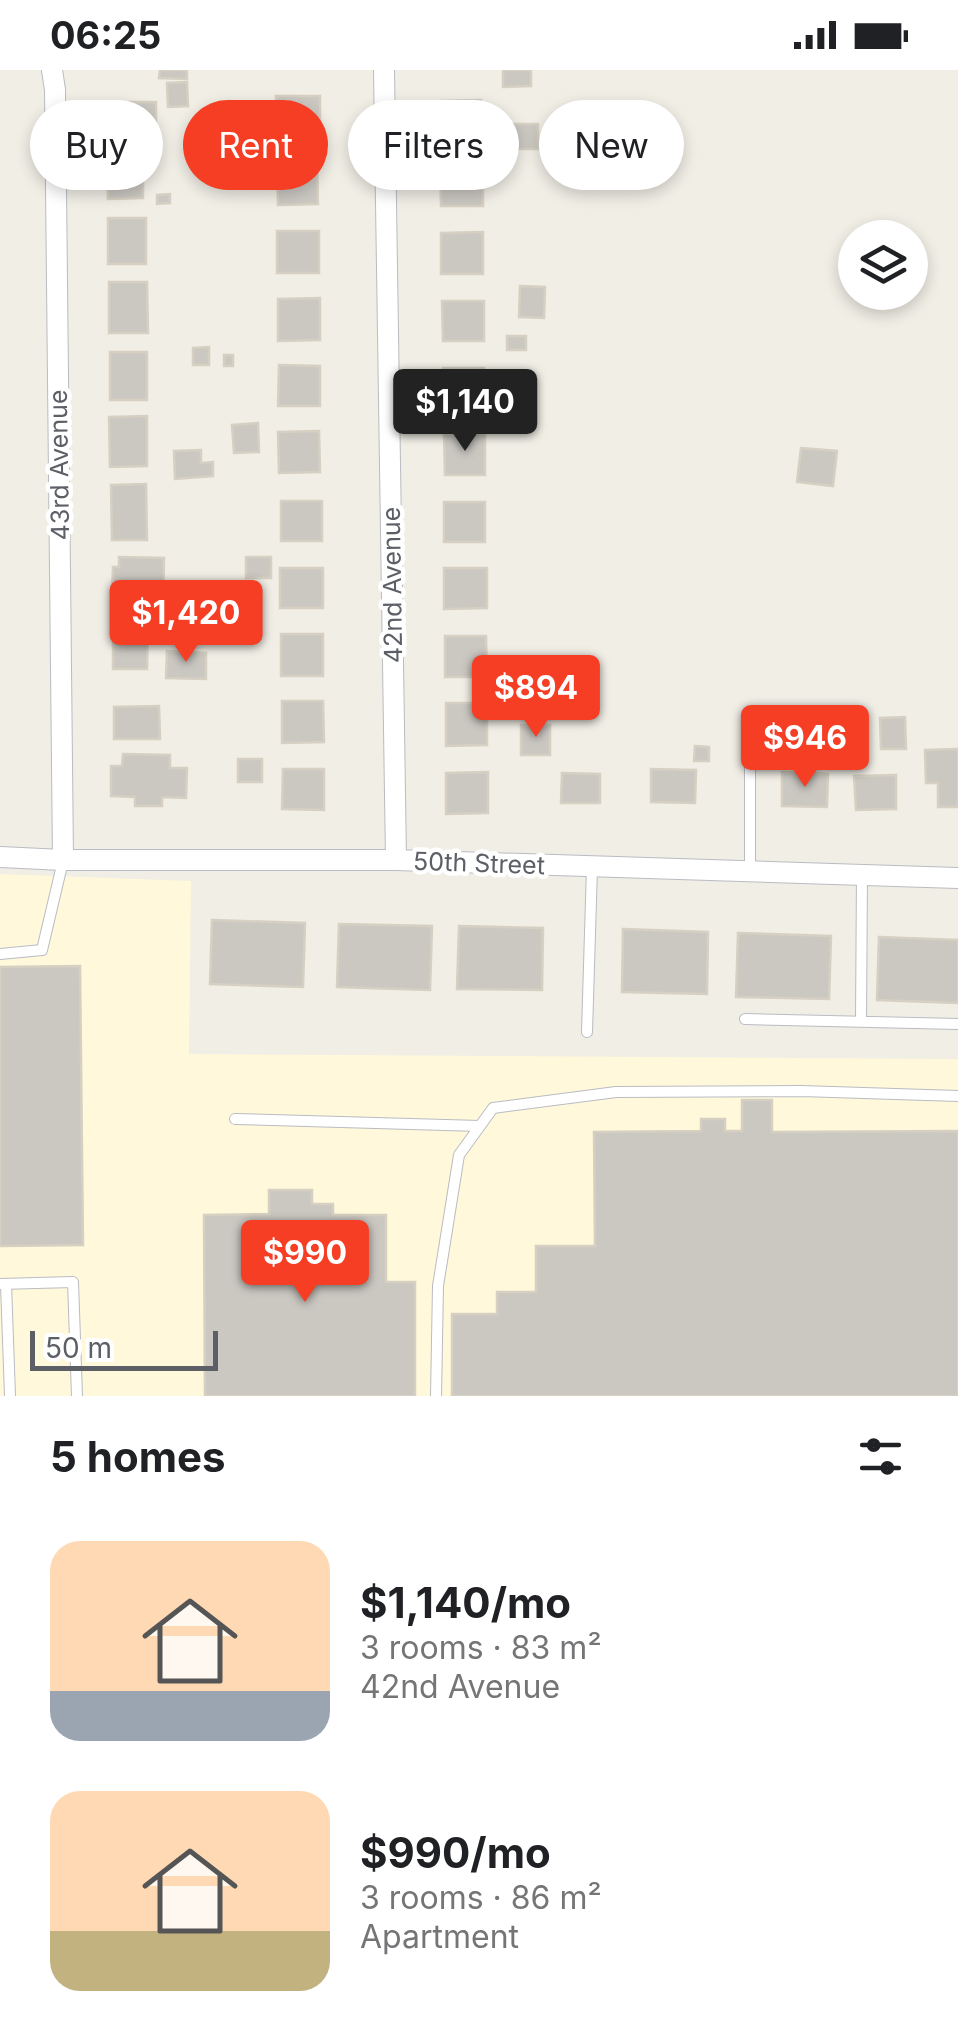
<!DOCTYPE html>
<html lang="en">
<head>
<meta charset="utf-8">
<style>
  :root { --surface:#fff; --page:#f2f2f2; --text:#202124; --muted:#757577; --accent:#f63e25 }
  body { margin:0; font-family:Inter,sans-serif; background:var(--page); color:var(--text); height:100vh; display:flex; flex-direction:column; font-size:38px; white-space:nowrap }
  * { box-sizing:border-box; margin:0 }
  p { font-size:32px; color:var(--muted) }
  .icon { flex:none; width:55px; height:55px; fill:none; stroke:currentColor; stroke-width:2; stroke-linecap:round; stroke-linejoin:round }
  .map { position:relative; height:1326px; overflow:hidden }
  .sheet { display:flex; flex-direction:column; background:var(--surface); flex:1 }
  .sheet>* { flex:none }
  .guide { position:absolute; left:30px; top:30px; width:900px; height:90px; display:flex; gap:20px }
  .controls { position:absolute; left:838px; top:150px; display:grid; gap:20px }
  .controls a { display:grid; place-items:center; width:90px; height:90px; border-radius:50%; background:var(--surface); box-shadow:0 5px 15px #0003; font-size:50px }
  .scale { position:absolute; left:30px; bottom:25px; width:188px; box-sizing:border-box; padding-left:10px; border:5px solid #5c6066; border-top:0; font-size:28px; line-height:35px; white-space:nowrap; color:#5c6066; -webkit-text-stroke:8px #fff; paint-order:stroke }
  .price { position:absolute; translate:-50% -85px; padding:0 22px; border-radius:10px; background:var(--accent); color:#fff; font-size:32px; line-height:65px; filter:drop-shadow(0 2px 5px #0008) }
  .price::after { content:''; position:absolute; left:50%; top:60px; width:30px; height:22px; margin-left:-15px; background:inherit; clip-path:polygon(0 0,100% 0,50% 100%) }
  .price.on { background:#222; color:#fff }
  ul { padding:0; list-style:none }
  li { display:flex; align-items:center; gap:30px; height:250px; padding:0 50px }
  li span { display:grid; place-items:center; flex:none; width:280px; height:200px; border-radius:30px; color:#555 }
  li>.icon { margin-inline-start:auto }
  span .icon { width:120px; height:120px; fill:#fffc; stroke-width:1 }
  li b { font-size:42px }
  h2 { display:flex; justify-content:space-between; align-items:center; height:120px; padding:0 50px; font-size:42px }
  .tag { padding:0 35px; border-radius:45px; background:var(--surface); box-shadow:0 5px 15px #0003; font-size:35px; line-height:90px }
  .tag.on { background:var(--accent); color:#fff }
  .status { display:flex; justify-content:space-between; align-items:center; height:70px; padding:0 50px; background:var(--surface); direction:ltr }
  .status svg { height:28px; fill:currentColor }
  .map>svg:first-child { display:block }
  .commercial { fill:#fff8db }
  .building { fill:#cbc8c2; stroke:#d5d0c2; stroke-width:2.5 }
  .lines { fill:none; stroke-linecap:round; stroke-linejoin:round }
  .lane-casing { stroke:#b9bcc2; stroke-width:12 }
  .street-casing { stroke:#b9bcc2; stroke-width:22 }
  .lane { stroke:#fff; stroke-width:10 }
  .street { stroke:#fff; stroke-width:20 }
  .labels { text-anchor:middle; stroke-width:9; stroke-linejoin:round; paint-order:stroke }
  .street-label { font-size:25px; fill:#5c6066; stroke:#fff }
</style>
</head>
<body>
<div class="status"><b>06:25</b><svg viewBox="0 0 49 12"><path d="M0 12V9h3v3zM5 12V6h3v6zM10 12V3h3v9zM15 12V0h3v12zM26 1h20v11H26zM47 4h2v5h-2z"/></svg></div>
<div class="map">
<svg width="958" height="1326" viewBox="0 0 958 1326">
  <rect width="100%" height="100%" fill="#f0eee5"/>
  <path class="commercial" d="M 0,804 L 191,811 L 189,984 L 958,989 L 958,1326 L 0,1326 Z"/>
  <path class="building" d="M 160,0 L 187,0 L 187,9 L 159,8 Z
    M 503,0 L 531,0 L 531,16 L 503,17 Z
    M 187,12 L 188,36 L 168,37 L 167,13 Z
    M 276,26 L 320,26 L 320,67 L 276,67 Z
    M 481,30 L 481,70 L 441,70 L 441,31 Z
    M 109,32 L 156,32 L 156,64 L 109,64 Z
    M 228,49 L 258,49 L 258,77 L 228,77 Z
    M 508,54 L 538,54 L 538,79 L 508,79 Z
    M 143,82 L 143,128 L 108,129 L 107,83 Z
    M 493,84 L 509,84 L 510,95 L 493,95 Z
    M 317,93 L 318,134 L 278,135 L 277,94 Z
    M 440,96 L 483,96 L 483,136 L 441,136 Z
    M 170,124 L 170,133 L 157,134 L 157,125 Z
    M 108,148 L 146,148 L 146,194 L 108,194 Z
    M 277,161 L 319,161 L 319,203 L 277,203 Z
    M 483,162 L 483,204 L 441,204 L 441,163 Z
    M 109,212 L 147,212 L 148,263 L 109,263 Z
    M 520,216 L 545,217 L 544,248 L 519,247 Z
    M 320,228 L 320,270 L 278,271 L 278,229 Z
    M 442,231 L 484,231 L 484,271 L 443,271 Z
    M 507,266 L 526,266 L 526,280 L 507,280 Z
    M 209,277 L 209,295 L 193,295 L 193,278 Z
    M 110,282 L 147,282 L 147,330 L 110,330 Z
    M 224,285 L 233,285 L 233,296 L 224,296 Z
    M 279,295 L 320,296 L 320,336 L 278,336 Z
    M 443,298 L 484,298 L 485,336 L 444,337 Z
    M 147,346 L 147,396 L 110,397 L 109,347 Z
    M 258,353 L 259,382 L 234,383 L 232,355 Z
    M 319,361 L 320,402 L 279,403 L 278,362 Z
    M 444,364 L 485,364 L 485,405 L 445,405 Z
    M 801,378 L 837,381 L 833,416 L 797,412 Z
    M 201,380 L 201,393 L 213,392 L 213,406 L 175,409 L 174,381 Z
    M 146,414 L 147,470 L 112,470 L 111,415 Z
    M 281,431 L 322,431 L 322,471 L 281,471 Z
    M 444,432 L 485,432 L 485,472 L 444,472 Z
    M 119,487 L 164,488 L 163,543 L 118,542 L 119,528 L 112,527 L 113,497 L 119,497 Z
    M 246,487 L 271,487 L 271,508 L 246,508 Z
    M 280,498 L 323,498 L 323,538 L 280,538 Z
    M 444,498 L 487,498 L 487,538 L 444,539 Z
    M 113,554 L 148,554 L 147,599 L 113,599 Z
    M 281,564 L 323,564 L 323,606 L 281,606 Z
    M 445,566 L 486,566 L 487,607 L 445,607 Z
    M 167,581 L 206,583 L 206,609 L 166,608 Z
    M 282,631 L 323,631 L 324,672 L 282,673 Z
    M 446,633 L 487,633 L 487,675 L 446,676 Z
    M 159,636 L 160,669 L 114,669 L 114,637 Z
    M 818,638 L 842,638 L 842,664 L 818,663 Z
    M 905,647 L 906,679 L 881,679 L 880,648 Z
    M 521,655 L 550,655 L 550,685 L 521,685 Z
    M 695,676 L 709,677 L 709,691 L 694,691 Z
    M 958,679 L 958,737 L 938,737 L 938,713 L 926,713 L 925,680 Z
    M 123,684 L 170,685 L 170,698 L 187,698 L 186,728 L 162,727 L 162,736 L 135,736 L 135,727 L 111,726 L 111,696 L 122,696 Z
    M 238,689 L 262,689 L 262,712 L 238,712 Z
    M 283,699 L 324,699 L 324,740 L 282,739 Z
    M 651,699 L 696,700 L 695,733 L 651,732 Z
    M 488,702 L 488,743 L 446,744 L 446,703 Z
    M 782,702 L 828,704 L 827,737 L 782,736 Z
    M 562,703 L 600,704 L 600,733 L 561,733 Z
    M 896,705 L 896,739 L 856,740 L 854,706 Z
    M 212,850 L 305,853 L 303,917 L 210,914 Z
    M 339,854 L 432,856 L 430,920 L 337,917 Z
    M 459,856 L 543,858 L 542,920 L 457,919 Z
    M 623,859 L 708,862 L 707,924 L 622,922 Z
    M 738,863 L 831,866 L 829,929 L 736,927 Z
    M 879,867 L 958,870 L 958,933 L 877,930 Z
    M 80,896 L 83,1175 L 0,1176 L 0,897 Z
    M 742,1030 L 772,1030 L 772,1062 L 958,1061 L 958,1326 L 452,1326 L 452,1244 L 497,1244 L 497,1222 L 536,1222 L 536,1176 L 595,1176 L 594,1062 L 701,1061 L 701,1049 L 725,1049 L 725,1061 L 742,1061 Z
    M 269,1120 L 312,1120 L 312,1134 L 333,1134 L 333,1145 L 386,1145 L 386,1212 L 415,1212 L 415,1326 L 205,1326 L 204,1145 L 269,1144 Z"/>
  <g class="lines">
    <defs>
      <path id="lane" d="M 750,687 L 750,801
        M 0,884 L 42,880 L 63,791
        M 745,949 L 958,954
        M 861,951 L 862,805
        M 587,962 L 592,797
        M 235,1049 L 480,1056
        M 0,1214 L 73,1212 L 77,1326
        M 6,1214 L 10,1326
        M 436,1326 L 438,1216 L 459,1085 L 493,1038 L 616,1022 L 801,1021 L 958,1026"/>
      <path id="street" d="M 52,0 L 55,20 L 63,790
        M 384,0 L 396,790
        M 0,787 L 63,790 L 396,790 L 958,808"/>
    </defs>
    <use href="#lane" class="lane-casing"/>
    <use href="#street" class="street-casing"/>
    <use href="#lane" class="lane"/>
    <use href="#street" class="street"/>
  </g>
  <g class="labels">
    <g class="street-label">
      <text transform="translate(59 395) rotate(-91)" y="9">43rd Avenue</text>
      <text transform="translate(392 515) rotate(-91)" y="9">42nd Avenue</text>
      <text transform="translate(479 793) rotate(2)" y="9">50th Street</text>
    </g>
  </g>
</svg>
<div class="controls">
<a><svg class="icon" aria-label="layers" viewBox="0 0 24 24"><path d="M12 4l9 5-9 5-9-5zM3 14l9 5 9-5"/></svg></a>
</div>
<div class="scale">50 m</div>
<b class="price on" style="left:465px;top:384px">$1,140</b>
<b class="price" style="left:186px;top:595px">$1,420</b>
<b class="price" style="left:536px;top:670px">$894</b>
<b class="price" style="left:805px;top:720px">$946</b>
<b class="price" style="left:305px;top:1235px">$990</b>
<div class="guide">
<a class="tag">Buy</a>
<a class="tag on">Rent</a>
<a class="tag">Filters</a>
<a class="tag">New</a>
</div>
</div>
<section class="sheet">
<h2>5 homes<svg class="icon" aria-label="filters" viewBox="0 0 24 24"><path d="M4 7h16M4 17h16"/><circle cx="9" cy="7" r="2"/><circle cx="15" cy="17" r="2"/></svg></h2>
<ul>
<li><span style="background:linear-gradient(#ffd9b3 75%,#9aa5b1 0)"><svg class="icon" aria-label="home" viewBox="0 0 24 24"><path d="M3 11l9-7 9 7M6 9v11h12V9"/></svg></span><div><b>$1,140/mo</b><p>3 rooms · 83 m²</p><p>42nd Avenue</p></div></li>
<li><span style="background:linear-gradient(#ffd9b3 70%,#c2b280 0)"><svg class="icon" aria-label="home" viewBox="0 0 24 24"><path d="M3 11l9-7 9 7M6 9v11h12V9"/></svg></span><div><b>$990/mo</b><p>3 rooms · 86 m²</p><p>Apartment</p></div></li>
</ul>
</section>
</body>
</html>
